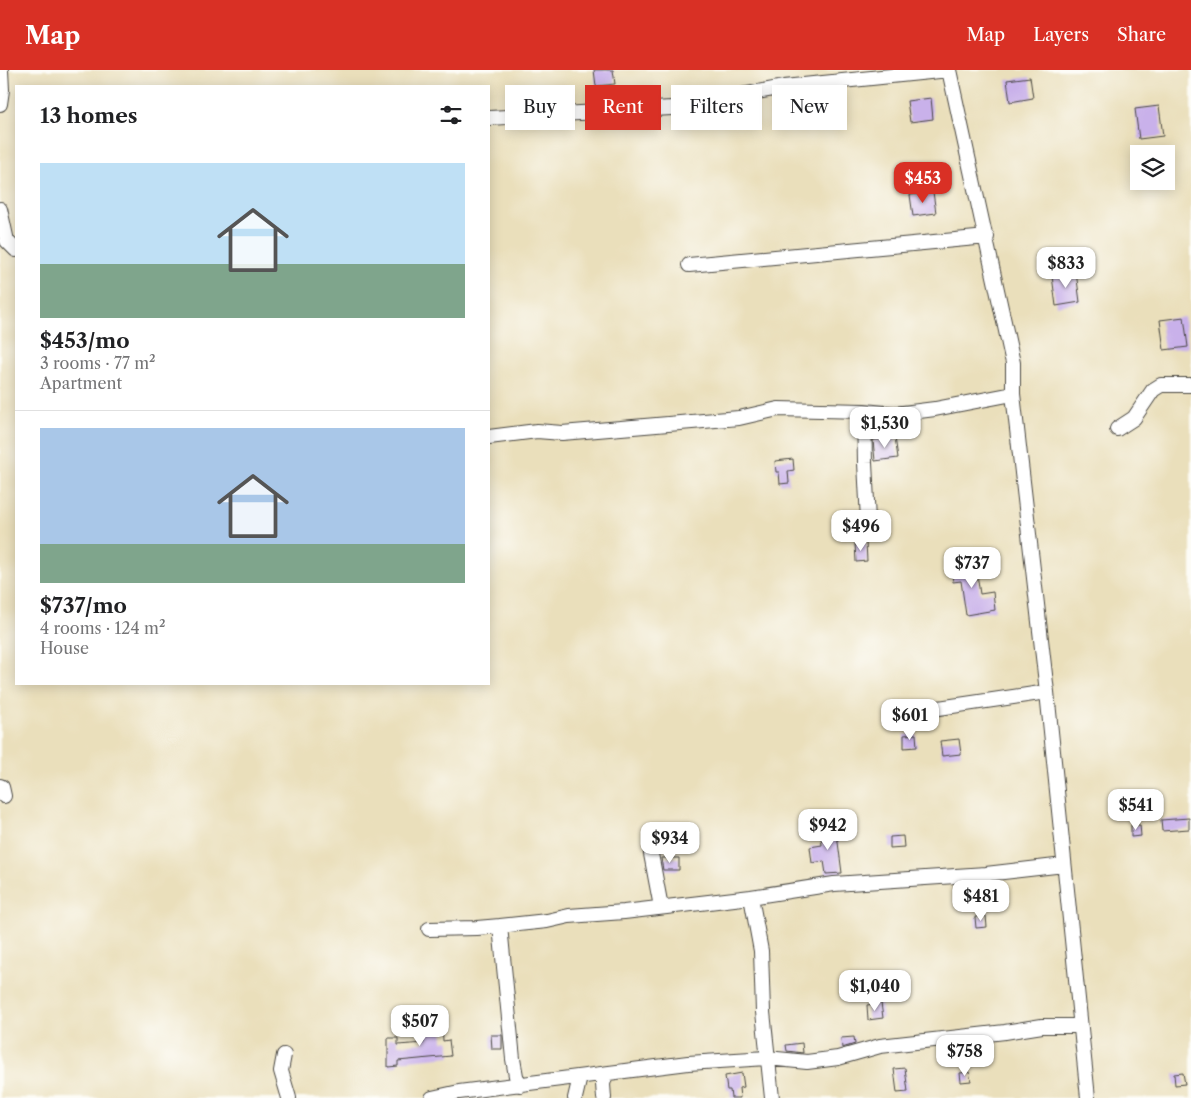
<!DOCTYPE html>
<html lang="en">
<head>
<meta charset="utf-8">
<style>
  :root { --surface:#fff; --page:#f2f2f2; --text:#202124; --muted:#757577; --line:#e0e0e0; --accent:#d93025 }
  body { margin:0; font-family:"Libre Caslon Text",serif; background:var(--page); color:var(--text); height:100vh; display:flex; flex-direction:column; font-size:19px; white-space:nowrap }
  * { box-sizing:border-box; margin:0 }
  p { font-size:16px; color:var(--muted) }
  .icon { flex:none; width:28px; height:28px; fill:none; stroke:currentColor; stroke-width:2; stroke-linecap:round; stroke-linejoin:round }
  .map { position:relative; flex:1; overflow:hidden }
  .panel { position:absolute; left:15px; top:15px; width:475px; height:600px; display:flex; flex-direction:column; background:var(--surface); border-radius:0px; box-shadow:0 2px 12px #0003 }
  .panel>* { flex:none }
  .hud { position:absolute; left:505px; top:15px; width:475px; height:45px; display:flex; gap:10px }
  .controls { position:absolute; left:1130px; top:75px; display:grid; gap:10px }
  .controls a { display:grid; place-items:center; width:45px; height:45px; border-radius:0px; background:var(--surface); box-shadow:0 2px 12px #0003; font-size:25px }
  .price { position:absolute; translate:-50% -42px; padding:0 11px; border-radius:10px; background:#fff; color:#222; font-size:16px; line-height:32px; filter:drop-shadow(0 1px 2px #0008) }
  .price::after { content:''; position:absolute; left:50%; top:30px; width:15px; height:11px; margin-left:-8px; background:inherit; clip-path:polygon(0 0,100% 0,50% 100%) }
  .price.on { background:var(--accent); color:#fff }
  ul { padding:0; list-style:none }
  li { display:grid; align-content:center; gap:10px; height:265px; padding:0 25px }
  li+li { border-top:1px solid var(--line) }
  li span { display:grid; place-items:center; height:155px; border-radius:0px; color:#555 }
  li>.icon { margin-inline-start:auto }
  span .icon { width:90px; height:90px; fill:#fffc; stroke-width:1 }
  li b { font-size:21px }
  h2 { display:flex; justify-content:space-between; align-items:center; height:60px; padding:0 25px; font-size:21px }
  .pill { padding:0 18px; border-radius:0px; background:var(--surface); box-shadow:0 2px 12px #0003; font-size:18px; line-height:45px }
  .pill.on { background:var(--accent); color:#fff }
  header { display:flex; align-items:center; gap:30px; box-sizing:border-box; height:70px; padding:0 25px; background:var(--accent); color:#fff }
  header strong { font-size:24px }
  nav { display:flex; gap:28px; margin-inline-start:auto; font-size:18px }
  .map>svg:first-child { display:block }
  .building { fill:#c9b1ea }
  .lines { fill:none; stroke-linecap:round; stroke-linejoin:round }
  .minor-casing { stroke:#484641; stroke-width:16 }
  .minor { stroke:#fff; stroke-width:14 }
</style>
</head>
<body>
<header>
<strong>Map</strong>
<nav><a>Map</a><a>Layers</a><a>Share</a></nav>
</header>
<div class="map">
<svg width="1191" height="1028" viewBox="0 0 1191 1028">
  <rect width="100%" height="100%" fill="#fdfcf7"/>
  <filter id="ink" filterUnits="userSpaceOnUse"><feTurbulence type="fractalNoise" baseFrequency=".02" numOctaves="2"/><feDisplacementMap in="SourceGraphic" scale="10" xChannelSelector="R" yChannelSelector="G"/><feConvolveMatrix kernelMatrix="1 2 1 2 8 2 1 2 1" color-interpolation-filters="sRGB"/></filter>
  <filter id="wash" filterUnits="userSpaceOnUse"><feTurbulence type="fractalNoise" baseFrequency=".0096" numOctaves="4" result="noise"/><feDisplacementMap in="SourceGraphic" scale="20" xChannelSelector="R" yChannelSelector="G"/><feGaussianBlur stdDeviation="1.12" result="paint"/><feColorMatrix in="noise" values="0 0 0 0 0 0 0 0 0 0 0 0 0 0 0 0 0 1.4 0 .05"/><feComposite in="paint" operator="in"/></filter>
  <g filter="url(#wash)">
    <rect width="100%" height="100%" fill="#eadfbb"/>
    <g id="blocks">
      <path class="building" d="M 594,0 L 613,0 L 615,14 L 596,16 Z
        M 1030,7 L 1033,28 L 1010,32 L 1007,10 Z
        M 931,28 L 933,49 L 910,52 L 907,31 Z
        M 1159,36 L 1163,66 L 1139,69 L 1135,39 Z
        M 933,122 L 936,143 L 913,146 L 910,125 Z
        M 1076,202 L 1080,232 L 1056,236 L 1052,206 Z
        M 1184,247 L 1188,277 L 1164,280 L 1160,250 Z
        M 895,367 L 898,388 L 875,391 L 873,370 Z
        M 793,389 L 794,400 L 788,401 L 789,413 L 780,414 L 779,402 L 776,402 L 775,391 Z
        M 866,472 L 867,491 L 856,492 L 855,473 Z
        M 975,491 L 980,524 L 993,522 L 995,540 L 966,545 L 961,511 L 953,512 L 951,495 Z
        M 916,664 L 917,677 L 904,678 L 904,665 Z
        M 959,669 L 961,684 L 942,686 L 940,671 Z
        M 1189,748 L 1189,759 L 1162,761 L 1161,750 Z
        M 1131,755 L 1140,755 L 1141,766 L 1131,767 Z
        M 836,757 L 842,803 L 826,804 L 824,791 L 812,793 L 810,777 L 822,775 L 820,759 Z
        M 903,766 L 904,777 L 890,778 L 890,767 Z
        M 661,788 L 679,788 L 679,800 L 663,800 Z
        M 986,846 L 987,857 L 976,858 L 975,847 Z
        M 881,933 L 883,948 L 868,950 L 867,935 Z
        M 442,953 L 443,971 L 449,970 L 451,986 L 398,991 L 398,996 L 388,997 L 388,968 L 398,968 L 398,975 L 424,973 L 423,964 L 430,963 L 429,954 Z
        M 491,965 L 502,965 L 502,979 L 492,979 Z
        M 854,967 L 855,974 L 842,978 L 841,968 Z
        M 802,973 L 803,983 L 787,981 L 786,975 Z
        M 905,998 L 908,1022 L 897,1023 L 894,999 Z
        M 969,1002 L 971,1011 L 961,1012 L 960,1003 Z
        M 742,1003 L 744,1017 L 739,1018 L 740,1028 L 731,1028 L 730,1020 L 727,1020 L 725,1006 Z
        M 1183,1003 L 1185,1014 L 1175,1015 L 1174,1004 Z"/>
    </g>
  </g>
  <g filter="url(#ink)">
    <use href="#blocks" fill-opacity="0" stroke="#484641" stroke-width="1"/>
    <g class="lines">
      <defs>
        <path id="minor" d="M 949,0 L 1013,293 L 1013,324 L 1047,622 L 1088,1028
          M 0,34 L 2,20 L 1,0
          M 489,48 L 672,38 L 784,17 L 949,0
          M 0,139 L 7,171 L 16,180
          M 689,195 L 987,167
          M 864,341 L 865,393 L 868,450
          M 1117,359 L 1134,348 L 1153,320 L 1161,315 L 1191,315
          M 489,367 L 537,361 L 562,363 L 739,348 L 778,339 L 864,341 L 895,344 L 935,339 L 1013,324
          M 905,643 L 1047,622
          M 0,716 L 2,717 L 4,726
          M 651,784 L 661,837
          M 751,827 L 761,881 L 763,942 L 772,1028
          M 500,856 L 513,989 L 516,1006 L 520,1015
          M 429,859 L 477,858 L 500,856 L 547,851 L 569,846 L 624,842 L 751,827 L 834,814 L 986,804 L 1064,795
          M 284,985 L 281,1001 L 289,1028
          M 432,1028 L 459,1022 L 688,993 L 767,988 L 807,992 L 838,988 L 880,976 L 1005,962 L 1042,956 L 1079,956
          M 575,1028 L 580,1007
          M 604,1028 L 603,1014 L 606,1004"/>
      </defs>
      <use href="#minor" class="minor-casing"/>
      <use href="#minor" class="minor"/>
    </g>
  </g>
</svg>
<div class="controls">
<a><svg class="icon" aria-label="layers" viewBox="0 0 24 24"><path d="M12 4l9 5-9 5-9-5zM3 14l9 5 9-5"/></svg></a>
</div>
<b class="price on" style="left:923px;top:134px">$453</b>
<b class="price" style="left:1066px;top:219px">$833</b>
<b class="price" style="left:885px;top:379px">$1,530</b>
<b class="price" style="left:861px;top:482px">$496</b>
<b class="price" style="left:972px;top:519px">$737</b>
<b class="price" style="left:910px;top:671px">$601</b>
<b class="price" style="left:1136px;top:761px">$541</b>
<b class="price" style="left:828px;top:781px">$942</b>
<b class="price" style="left:670px;top:794px">$934</b>
<b class="price" style="left:981px;top:852px">$481</b>
<b class="price" style="left:875px;top:942px">$1,040</b>
<b class="price" style="left:420px;top:977px">$507</b>
<b class="price" style="left:965px;top:1007px">$758</b>
<div class="hud">
<a class="pill">Buy</a>
<a class="pill on">Rent</a>
<a class="pill">Filters</a>
<a class="pill">New</a>
</div>
<section class="panel">
<h2>13 homes<svg class="icon" aria-label="filters" viewBox="0 0 24 24"><path d="M4 7h16M4 17h16"/><circle cx="9" cy="7" r="2"/><circle cx="15" cy="17" r="2"/></svg></h2>
<ul>
<li><span style="background:linear-gradient(#bfe0f5 65%,#7fa58c 0)"><svg class="icon" aria-label="home" viewBox="0 0 24 24"><path d="M3 11l9-7 9 7M6 9v11h12V9"/></svg></span><div><b>$453/mo</b><p>3 rooms · 77 m²</p><p>Apartment</p></div></li>
<li><span style="background:linear-gradient(#a9c7e8 75%,#7fa58c 0)"><svg class="icon" aria-label="home" viewBox="0 0 24 24"><path d="M3 11l9-7 9 7M6 9v11h12V9"/></svg></span><div><b>$737/mo</b><p>4 rooms · 124 m²</p><p>House</p></div></li>
</ul>
</section>
</div>
</body>
</html>
